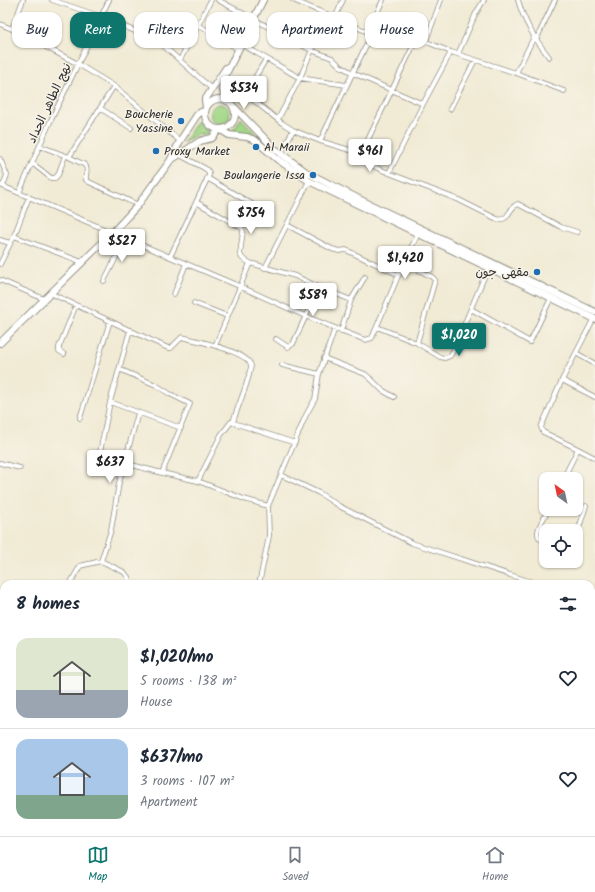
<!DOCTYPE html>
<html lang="en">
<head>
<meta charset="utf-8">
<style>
  :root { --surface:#fff; --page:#f2f2f3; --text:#1f2937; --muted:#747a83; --line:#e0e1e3; --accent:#0f766e }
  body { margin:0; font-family:Kalam,"Playpen Sans Arabic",sans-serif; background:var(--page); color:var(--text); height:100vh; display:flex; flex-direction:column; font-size:15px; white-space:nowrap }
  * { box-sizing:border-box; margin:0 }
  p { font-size:13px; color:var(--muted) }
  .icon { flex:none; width:22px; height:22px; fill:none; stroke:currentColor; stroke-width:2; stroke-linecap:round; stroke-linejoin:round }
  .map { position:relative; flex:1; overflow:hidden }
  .panel { position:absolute; left:0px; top:580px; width:595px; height:256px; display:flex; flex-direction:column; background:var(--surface); border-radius:12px 12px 0 0; box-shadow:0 1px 3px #0004 }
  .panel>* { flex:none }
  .hud { position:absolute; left:12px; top:12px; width:571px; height:36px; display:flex; gap:8px }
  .needle { width:26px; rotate:327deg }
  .tools { position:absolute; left:539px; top:472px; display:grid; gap:8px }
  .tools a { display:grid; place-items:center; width:44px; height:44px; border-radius:8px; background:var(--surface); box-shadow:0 1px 3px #0004; font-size:20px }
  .price { position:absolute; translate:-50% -34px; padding:0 9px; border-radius:4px; background:#fff; color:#222; font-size:13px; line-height:26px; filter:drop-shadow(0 1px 2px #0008) }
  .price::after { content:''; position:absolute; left:50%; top:24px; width:12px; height:9px; margin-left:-6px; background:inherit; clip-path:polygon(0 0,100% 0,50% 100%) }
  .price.selected { background:var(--accent); color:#fff }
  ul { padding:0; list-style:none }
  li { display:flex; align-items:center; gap:12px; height:100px; padding:0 16px }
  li+li { border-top:1px solid var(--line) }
  li span { display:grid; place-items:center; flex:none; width:112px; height:80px; border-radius:12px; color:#555 }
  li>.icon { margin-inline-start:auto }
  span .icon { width:48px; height:48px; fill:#fffc; stroke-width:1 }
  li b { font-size:17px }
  h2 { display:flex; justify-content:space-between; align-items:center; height:48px; padding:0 16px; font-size:17px }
  .pill { padding:0 14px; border-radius:12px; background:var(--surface); box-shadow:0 1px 3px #0004; font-size:14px; line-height:36px }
  .pill.selected { background:var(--accent); color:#fff }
  .menu { display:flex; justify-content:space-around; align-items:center; height:56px; border-top:1px solid var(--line); background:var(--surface); font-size:11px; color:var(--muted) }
  .menu a { display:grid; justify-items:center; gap:2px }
  .menu .selected { color:var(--accent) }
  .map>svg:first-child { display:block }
  .green { fill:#a2d787; stroke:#668159 }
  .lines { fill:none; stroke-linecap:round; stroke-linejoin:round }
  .street-casing { stroke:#8e8b80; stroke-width:5.5 }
  .secondary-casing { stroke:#8e8b80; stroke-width:8 }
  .street { stroke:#fff; stroke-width:4 }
  .secondary { stroke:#fff; stroke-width:6 }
  .poi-dot { fill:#1f6fb2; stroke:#f7f3e8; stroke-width:1.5 }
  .labels { text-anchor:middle; stroke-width:3; stroke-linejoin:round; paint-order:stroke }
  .street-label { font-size:12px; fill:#2b2b2b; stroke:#f7f3e8 }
  .poi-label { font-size:12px; fill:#2b2b2b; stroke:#f7f3e8; text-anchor:end }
</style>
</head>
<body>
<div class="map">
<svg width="595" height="836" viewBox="0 0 595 836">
  <rect width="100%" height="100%" fill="#f7f3e8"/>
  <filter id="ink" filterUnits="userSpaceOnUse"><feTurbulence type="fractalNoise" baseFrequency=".025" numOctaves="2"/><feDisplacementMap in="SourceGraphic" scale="8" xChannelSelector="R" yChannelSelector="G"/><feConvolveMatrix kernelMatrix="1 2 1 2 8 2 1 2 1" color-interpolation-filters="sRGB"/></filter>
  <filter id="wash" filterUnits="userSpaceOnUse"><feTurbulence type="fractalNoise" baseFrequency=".012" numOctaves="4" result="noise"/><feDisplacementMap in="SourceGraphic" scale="16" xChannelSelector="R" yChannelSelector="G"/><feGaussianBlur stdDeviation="0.9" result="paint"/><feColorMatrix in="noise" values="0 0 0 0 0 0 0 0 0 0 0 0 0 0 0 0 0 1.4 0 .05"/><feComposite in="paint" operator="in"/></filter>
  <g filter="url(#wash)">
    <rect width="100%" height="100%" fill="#f1ebd5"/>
    <path class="green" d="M210 114a10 10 0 1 1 20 0a10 10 0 1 1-20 0Z
      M 241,118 L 258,136 L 248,134 L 230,132 L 236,127 Z
      M 198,120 L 202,126 L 210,133 L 194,136 L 183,143 Z"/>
  </g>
  <g filter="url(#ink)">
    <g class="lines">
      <defs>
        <path id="street" d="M 52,0 L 102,17 L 158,41 L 212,89
          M 218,0 L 311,50 L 332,58 L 340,66 L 353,73 L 423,104
          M 293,0 L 368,32 L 379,35 L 417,38 L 451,52 L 516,73 L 534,37
          M 518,0 C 524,22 535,39 549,57
          M 327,14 L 300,78 L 346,85
          M 335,18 L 343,0
          M 0,24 L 12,29 L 78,64 L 114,86 L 180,141
          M 198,25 L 238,49
          M 12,29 L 23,0
          M 368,32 L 383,0
          M 536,40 L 555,0
          M 426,41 L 441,0
          M 241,44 L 300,78 L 278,119
          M 451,52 L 423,104 L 389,173 L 459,200 L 497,219 C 510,222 508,207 518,204 L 561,227 L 577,232
          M 458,54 L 476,13 L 484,0
          M 266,59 L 247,91 L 248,96 L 282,123 L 293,130
          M 180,60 L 211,0
          M 516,73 L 564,91
          M 100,108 L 131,128
          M 450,109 L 475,60
          M 320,141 L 372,33
          M 40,146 L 69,157 L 114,86
          M 281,154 L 293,130 L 320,141 L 353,151 L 360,156 L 417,38
          M 360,156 L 377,168 L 389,173
          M 69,157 L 85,165 C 89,169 85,174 86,180 L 89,182 L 138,205
          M 0,159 L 7,175 L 3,186
          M 32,163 L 51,178 L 55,178 L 58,175 L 65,156
          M 207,178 L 252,204
          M 0,185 L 239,286 L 305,316 L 365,340 L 372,338 L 404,262 L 419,232
          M 19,193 L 50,122 L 109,0
          M 196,202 L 242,228 L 243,231 L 240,254 L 242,258 L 250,263 L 295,276 L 319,287 L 293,344 L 288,347 L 276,339
          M 287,225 L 332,249 L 339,251 L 346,250 L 399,275
          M 14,236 L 82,262
          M 0,240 L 10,243
          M 170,257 L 209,175 L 209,172 L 206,169 L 178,154
          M 404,262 L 432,277 L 435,280 L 417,343
          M 0,264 L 14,236 L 29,197
          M 265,268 L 309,181
          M 0,280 L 44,299
          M 104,281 L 126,238
          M 319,287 L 351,300 L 365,277
          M 50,293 L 168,348 L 171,348 L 182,337 C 194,340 250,352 251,366 C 251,369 249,372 249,375 C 245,391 238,406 233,422
          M 174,294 L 186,264
          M 194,303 L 227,316
          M 471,309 L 530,342 L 551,298
          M 377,327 L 417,343 L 440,357 L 445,358 L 450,356 L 453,351 L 488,268
          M 130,330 L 110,402 L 100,452 L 101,455 L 106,458 L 162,473
          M 341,331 L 351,300
          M 215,346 L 250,263
          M 576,353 L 595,364
          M 64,354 L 59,351 L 59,347 L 76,305
          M 324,358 L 365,374 L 371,379 L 382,390 L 394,397
          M 282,365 L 319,374
          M 119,369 L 156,385 L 170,394 L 190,404 L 162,473 L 198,481 L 244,499 L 268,506
          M 562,380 L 595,397
          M 110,402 L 181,428
          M 80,418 L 110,321
          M 578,449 L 595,458
          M 0,463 L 20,468
          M 281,475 L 319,493 L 339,506 L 412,543 L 538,584
          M 563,479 L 578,449 L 543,432 L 541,427 L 562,380 L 594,318
          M 198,481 L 221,435 L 231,422 L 295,443
          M 576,538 L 586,506
          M 546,542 C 529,537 543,520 549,509
          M 101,561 L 111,530 L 119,483 L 138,413
          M 70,584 L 80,566 L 101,561 L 124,572 L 128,577 L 129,584
          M 259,584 L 269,536 L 268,506 L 306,415 L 315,399 L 319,374 L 335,328
          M 591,605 L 595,606
          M 0,787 L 4,788
          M 591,817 L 595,812
          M 128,832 L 137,836
          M 199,832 L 199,836
          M 149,836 L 150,832
          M 575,836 L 578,832"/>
        <path id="secondary" d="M205 114a15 15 0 1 1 30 0a15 15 0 1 1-30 0Z
          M 227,101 L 222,87 L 226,74 L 263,0
          M 234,107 L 275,149 L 306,172 L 363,201 L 595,312
          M 206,108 L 205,100 L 226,68
          M 221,130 L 229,135 L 247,137 L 255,140 L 277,159 L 309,181 L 595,319
          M 171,160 L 200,141 L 212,138 L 219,130
          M 0,343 L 113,232 L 138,205 L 170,161 L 180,141 L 197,115 L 201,112 L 205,111"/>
      </defs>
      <use href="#street" class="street-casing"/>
      <use href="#secondary" class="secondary-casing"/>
      <use href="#street" class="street"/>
      <use href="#secondary" class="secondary"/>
    </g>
  </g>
  <g class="poi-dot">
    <circle cx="181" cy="121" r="4"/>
    <circle cx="256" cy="147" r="4"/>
    <circle cx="156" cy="151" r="4"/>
    <circle cx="313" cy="175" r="4"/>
    <circle cx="537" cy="272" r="4"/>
  </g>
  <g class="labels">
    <g class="street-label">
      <text transform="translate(49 103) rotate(-65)" y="4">نهج الطاهر الحداد</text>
    </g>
    <g class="poi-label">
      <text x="173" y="118">Boucherie<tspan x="173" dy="14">Yassine</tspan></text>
      <text x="264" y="151" text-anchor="start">Al Maraii</text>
      <text x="164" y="155" text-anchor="start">Proxy Market</text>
      <text x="305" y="179">Boulangerie Issa</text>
      <text x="529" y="276">مقهى جون</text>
    </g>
  </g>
</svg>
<div class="tools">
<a><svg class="needle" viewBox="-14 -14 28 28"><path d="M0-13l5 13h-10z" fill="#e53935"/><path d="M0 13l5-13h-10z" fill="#747a83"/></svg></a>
<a><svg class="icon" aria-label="locate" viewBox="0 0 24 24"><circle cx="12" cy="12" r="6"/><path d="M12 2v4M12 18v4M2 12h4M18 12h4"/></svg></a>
</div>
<b class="price" style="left:244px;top:110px">$534</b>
<b class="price" style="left:370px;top:173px">$961</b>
<b class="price" style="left:251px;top:235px">$754</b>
<b class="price" style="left:122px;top:263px">$527</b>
<b class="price" style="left:405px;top:280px">$1,420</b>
<b class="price" style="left:313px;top:317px">$589</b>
<b class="price selected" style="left:459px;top:357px">$1,020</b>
<b class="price" style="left:110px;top:484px">$637</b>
<div class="hud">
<a class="pill">Buy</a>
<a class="pill selected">Rent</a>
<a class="pill">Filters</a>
<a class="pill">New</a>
<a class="pill">Apartment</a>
<a class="pill">House</a>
</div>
<section class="panel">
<h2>8 homes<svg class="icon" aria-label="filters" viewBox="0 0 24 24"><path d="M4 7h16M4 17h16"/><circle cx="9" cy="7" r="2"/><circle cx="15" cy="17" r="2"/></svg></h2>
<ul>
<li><span style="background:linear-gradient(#dfe7d0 65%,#9aa5b1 0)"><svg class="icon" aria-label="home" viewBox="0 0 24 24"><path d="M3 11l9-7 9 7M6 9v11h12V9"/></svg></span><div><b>$1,020/mo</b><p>5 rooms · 138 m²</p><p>House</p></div><svg class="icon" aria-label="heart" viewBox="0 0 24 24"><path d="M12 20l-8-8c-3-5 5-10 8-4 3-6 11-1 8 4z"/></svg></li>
<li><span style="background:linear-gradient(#a9c7e8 70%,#7fa58c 0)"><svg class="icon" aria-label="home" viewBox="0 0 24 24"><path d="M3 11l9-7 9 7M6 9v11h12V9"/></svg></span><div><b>$637/mo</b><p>3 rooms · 107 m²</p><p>Apartment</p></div><svg class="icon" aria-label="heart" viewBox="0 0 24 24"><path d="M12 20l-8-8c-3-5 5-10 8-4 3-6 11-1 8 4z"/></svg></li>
</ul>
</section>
</div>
<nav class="menu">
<a class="selected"><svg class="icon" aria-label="map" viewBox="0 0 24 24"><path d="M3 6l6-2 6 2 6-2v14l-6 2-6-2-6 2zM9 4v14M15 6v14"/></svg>Map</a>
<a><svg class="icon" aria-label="saved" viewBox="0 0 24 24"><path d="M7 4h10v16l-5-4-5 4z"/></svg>Saved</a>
<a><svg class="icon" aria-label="home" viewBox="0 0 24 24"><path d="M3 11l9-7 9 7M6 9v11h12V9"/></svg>Home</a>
</nav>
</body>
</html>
